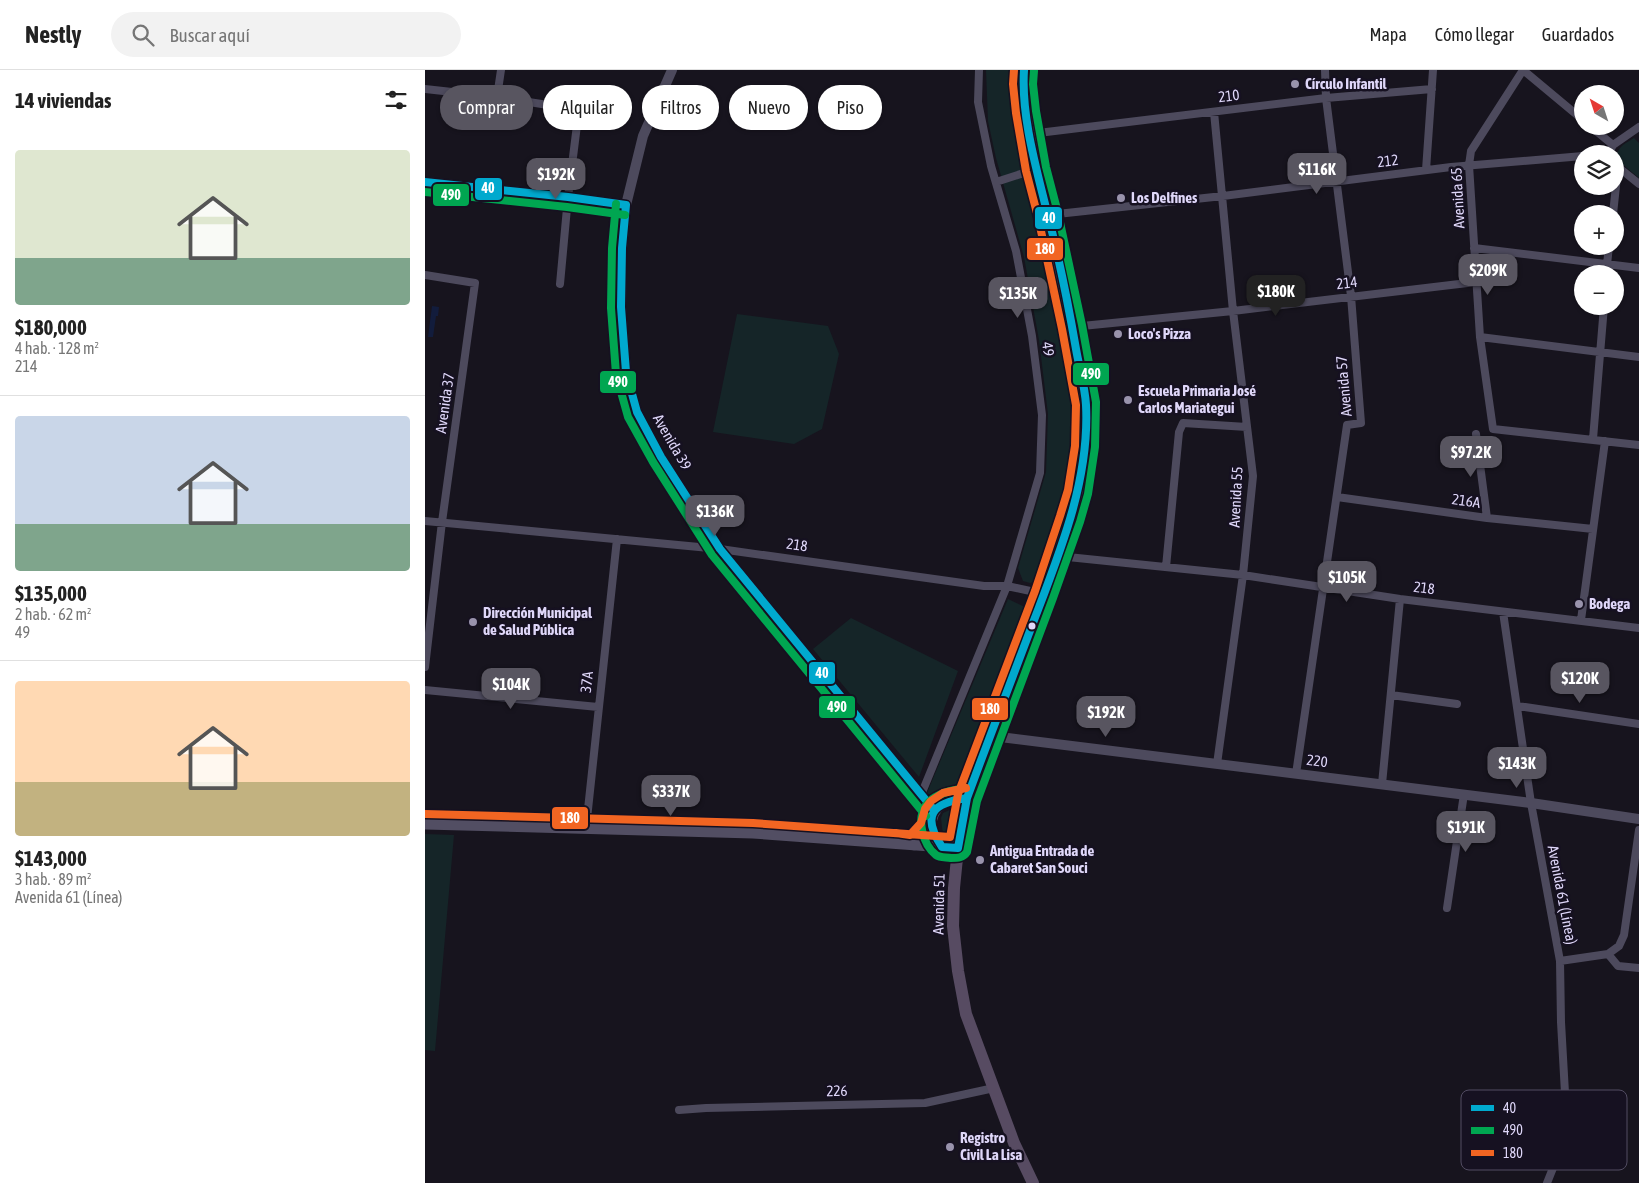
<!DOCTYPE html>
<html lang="es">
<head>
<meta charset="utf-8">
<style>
  :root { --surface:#fff; --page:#f2f2f2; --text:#222; --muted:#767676; --line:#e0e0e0; --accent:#585560 }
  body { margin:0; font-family:"Asap Condensed",sans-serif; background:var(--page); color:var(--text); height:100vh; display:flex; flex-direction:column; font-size:19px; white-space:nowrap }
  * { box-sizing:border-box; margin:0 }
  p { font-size:16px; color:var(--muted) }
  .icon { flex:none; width:28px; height:28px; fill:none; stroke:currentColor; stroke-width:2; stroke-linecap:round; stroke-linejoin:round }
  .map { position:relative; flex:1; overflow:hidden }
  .panel { display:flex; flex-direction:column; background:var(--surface); width:425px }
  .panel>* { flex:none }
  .top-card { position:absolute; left:15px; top:15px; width:475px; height:45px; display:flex; gap:10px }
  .needle { width:32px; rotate:321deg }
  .controls { position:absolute; left:1149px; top:15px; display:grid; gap:10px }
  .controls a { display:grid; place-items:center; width:50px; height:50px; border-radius:50%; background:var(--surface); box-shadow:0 1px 4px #0004; font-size:25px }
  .price { position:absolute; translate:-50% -42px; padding:0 11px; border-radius:10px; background:var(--accent); color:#fff; font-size:16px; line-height:32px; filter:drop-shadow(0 1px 2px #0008) }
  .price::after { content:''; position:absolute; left:50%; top:30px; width:15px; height:11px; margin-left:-8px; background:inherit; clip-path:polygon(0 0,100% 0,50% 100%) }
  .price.on { background:#222; color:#fff }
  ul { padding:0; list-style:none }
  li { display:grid; align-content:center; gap:10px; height:265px; padding:0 15px }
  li+li { border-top:1px solid var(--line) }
  li span { display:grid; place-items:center; height:155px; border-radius:5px; color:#555 }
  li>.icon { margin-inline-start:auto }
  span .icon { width:90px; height:90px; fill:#fffc; stroke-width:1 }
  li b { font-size:21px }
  h2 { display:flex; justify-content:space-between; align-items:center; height:60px; padding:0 15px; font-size:21px }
  .pill { padding:0 18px; border-radius:22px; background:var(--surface); box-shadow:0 1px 4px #0004; font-size:18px; line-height:45px }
  .pill.on { background:var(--accent); color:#fff }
  header { display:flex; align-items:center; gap:30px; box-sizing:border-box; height:70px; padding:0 25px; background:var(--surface); border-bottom:1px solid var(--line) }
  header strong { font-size:24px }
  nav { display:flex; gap:28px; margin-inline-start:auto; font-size:18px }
  .search { width:350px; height:45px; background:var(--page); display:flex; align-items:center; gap:12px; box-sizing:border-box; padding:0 18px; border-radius:28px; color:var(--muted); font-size:19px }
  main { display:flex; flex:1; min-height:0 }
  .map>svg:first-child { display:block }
  .green { fill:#152528 }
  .water { fill:#121c3c }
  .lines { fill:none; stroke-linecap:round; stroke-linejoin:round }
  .minor { stroke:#4d4a5d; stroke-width:8 }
  .tertiary { stroke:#4d4a5d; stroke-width:10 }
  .secondary { stroke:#524e63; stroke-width:11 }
  .primary { stroke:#574b62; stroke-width:12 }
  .bus-1-casing { stroke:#161121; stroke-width:11 }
  .bus-2-casing { stroke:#161121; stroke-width:11 }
  .bus-3-casing { stroke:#161121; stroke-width:11 }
  .bus-1 { stroke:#00a9ce; stroke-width:8 }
  .bus-2 { stroke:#00a651; stroke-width:8 }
  .bus-3 { stroke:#f26522; stroke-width:8 }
  .poi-dot { fill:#9993ac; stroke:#161121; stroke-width:2 }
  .bus-dot { fill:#dfd7f9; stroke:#161121; stroke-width:2 }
  .labels { text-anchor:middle; stroke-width:5; stroke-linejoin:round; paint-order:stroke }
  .poi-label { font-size:15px; font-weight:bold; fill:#dfd7f9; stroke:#161121; text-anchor:start }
  .street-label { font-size:15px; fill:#dfd7f9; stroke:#161121 }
  .key { fill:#161121; stroke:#524c62; stroke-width:1 }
  .key-label { font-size:14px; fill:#dfd7f9 }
  .line-badge { stroke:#161121; stroke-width:2 }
  .badge-label { font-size:14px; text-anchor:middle; font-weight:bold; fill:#fff }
</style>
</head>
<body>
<header>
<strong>Nestly</strong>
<div class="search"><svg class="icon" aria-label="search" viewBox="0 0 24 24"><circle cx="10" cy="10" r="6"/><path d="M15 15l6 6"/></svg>Buscar aquí</div>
<nav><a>Mapa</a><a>Cómo llegar</a><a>Guardados</a></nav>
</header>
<main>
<section class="panel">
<h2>14 viviendas<svg class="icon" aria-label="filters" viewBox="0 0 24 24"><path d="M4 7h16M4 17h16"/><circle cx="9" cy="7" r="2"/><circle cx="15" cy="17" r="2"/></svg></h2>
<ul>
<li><span style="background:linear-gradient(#dfe7d0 70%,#7fa58c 0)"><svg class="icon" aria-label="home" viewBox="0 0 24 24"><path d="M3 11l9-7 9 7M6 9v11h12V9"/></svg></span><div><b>$180,000</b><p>4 hab. · 128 m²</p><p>214</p></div></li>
<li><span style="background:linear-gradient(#c9d6e8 70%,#7fa58c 0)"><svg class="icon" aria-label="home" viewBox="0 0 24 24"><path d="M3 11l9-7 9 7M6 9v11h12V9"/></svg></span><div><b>$135,000</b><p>2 hab. · 62 m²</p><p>49</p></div></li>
<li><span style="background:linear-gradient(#ffd9b3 65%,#c2b280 0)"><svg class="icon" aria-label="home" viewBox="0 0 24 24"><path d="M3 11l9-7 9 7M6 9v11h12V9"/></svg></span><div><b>$143,000</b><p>3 hab. · 89 m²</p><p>Avenida 61 (Línea)</p></div></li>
</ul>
</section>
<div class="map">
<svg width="1214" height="1113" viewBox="0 0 1214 1113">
  <rect width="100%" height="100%" fill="#17141e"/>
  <path class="green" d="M 561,0 L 592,0 L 590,20 L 592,57 L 638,257 L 653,357 L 649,412 L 617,509 L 605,513 L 598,511 L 593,498 L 621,402 L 623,344 L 614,270 L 599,187 L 571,88 L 563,51 Z
    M 1209,68 L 1214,73 L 1214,108 L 1191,89 C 1192,77 1199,74 1209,68 Z
    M 312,244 L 403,256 L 414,284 L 397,359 L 369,374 L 288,362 Z
    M 583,529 L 604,539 L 533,716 L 507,726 L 502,723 Z
    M 426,548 L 533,601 L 494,707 L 388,579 Z
    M 529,738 L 533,740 C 533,749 531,762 527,770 L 523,770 L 518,766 L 516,748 L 518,743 Z
    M 0,764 L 29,765 L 10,981 L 0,980 Z"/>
  <path class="water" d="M 7,236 L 14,237 L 13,246 L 11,246 L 8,267 L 3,267 Z"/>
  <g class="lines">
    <path class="minor" d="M 1098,0 L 1046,81 L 1044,95 L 1055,267 L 1068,359 L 1214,375
      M 1098,0 L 1158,50
      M 0,19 L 72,27 L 123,35 L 148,42 L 153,47 L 143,127 L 135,214
      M 72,27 L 76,0
      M 789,42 L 808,241 L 828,406 L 818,505 L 792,694
      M 1165,56 L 1188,75
      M 605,64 L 901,28 L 1007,19
      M 1183,84 L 1188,75 L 1214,57
      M 1190,93 L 1193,97 L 1214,114
      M 1001,100 L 1008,0
      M 571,112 L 611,99
      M 1188,144 L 1193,97
      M 623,145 L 798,126 L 1026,97 L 1158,86
      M 1049,178 L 1214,198
      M 1181,204 L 1184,176
      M 0,205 L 50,213 L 17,452 L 0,597
      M 647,257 L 808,241 L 1051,212
      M 1055,267 L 1214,287
      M 1051,364 L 1062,448
      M 1168,369 L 1179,236
      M 912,427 L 1062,448 L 1168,459
      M 0,451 L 295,479 L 559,516 L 582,516 L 619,524
      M 633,486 L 818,505 L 975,529 L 1214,558
      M 741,497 L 754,362 L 758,353 L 822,357
      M 1078,542 L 1106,733 L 1135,891 L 1136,952 L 1140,1023 L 1132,1088 L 1122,1113
      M 1156,550 L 1180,371
      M 0,620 L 173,637
      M 966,625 L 1032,634
      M 1093,636 L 1214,654
      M 871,704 L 922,355 L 936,353 L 926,226 L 901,28 L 900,0
      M 957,714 L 975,529
      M 496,725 L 582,516 L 615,403 L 617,345 L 607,266 L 591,181 L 566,96 L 553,32 L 554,0
      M 161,758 L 192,469
      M 1022,838 L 1039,724
      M 1183,884 L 1193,896 L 1214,898
      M 1135,891 L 1183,884 L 1194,876 L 1199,865 L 1214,760
      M 254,1040 L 281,1038 L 500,1033 L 569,1018"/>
    <path class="tertiary" d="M 247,0 L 218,66 L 201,135 L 197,178 L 196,237 L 201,302 L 212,342 L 236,387 L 295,479 L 509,740
      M 0,112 L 143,127 L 201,135
      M 567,666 L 1106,733 L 1214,749"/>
    <path class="secondary" d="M 0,754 L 328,763 L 533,778
      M 489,775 L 506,757 C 506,734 522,730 542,728"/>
    <path class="primary" d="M 599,0 L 598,14 L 601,42 L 611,99 L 623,145 L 647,257 L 661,334 L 660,377 L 653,422 L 633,486 L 567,666 L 542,728 L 533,778 L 529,818 L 528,856 L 533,901 L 541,944 L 589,1073 L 608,1113"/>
    <defs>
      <path id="bus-1" d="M 0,112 L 143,127 L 201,135
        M 201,135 L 197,178 L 196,237 L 201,302 L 212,342 L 236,387 L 295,479 L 509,740
        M 542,728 L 533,778 L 517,777 C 496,745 507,733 542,728 Z
        M 542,728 C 563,671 585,614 606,558 C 633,487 665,412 661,335 C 660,316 654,297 651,279 C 643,233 634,187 622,142 C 611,97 596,46 599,0"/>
      <path id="bus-2" d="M 0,122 L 142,137 L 200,145
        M 191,134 L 187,178 L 186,238 L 191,304 L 203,347 L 228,392 L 287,485 L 501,746
        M 535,719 C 522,721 509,725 501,735 C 491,749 498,775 511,785 C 515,788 521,787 526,788 C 533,788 538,788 542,782 L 552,731 L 628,528 L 655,452 L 663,424 L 670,377 L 671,332 L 657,255 L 633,143 L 621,97 L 611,41 L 608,14 L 609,1"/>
      <path id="bus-3" d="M 0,744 L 328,753 L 525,767 L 533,724 L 610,521 L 635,446 L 643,420 L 650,376 L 651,335 L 637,259 L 613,147 L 601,101 L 591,43 L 588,14 L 589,0
        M 471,763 L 485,765 L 496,753 L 500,739 L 506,731 L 518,723 L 541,718"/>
    </defs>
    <use href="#bus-1" class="bus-1-casing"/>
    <use href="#bus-2" class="bus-2-casing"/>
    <use href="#bus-3" class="bus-3-casing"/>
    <use href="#bus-1" class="bus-1"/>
    <use href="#bus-2" class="bus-2"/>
    <use href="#bus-3" class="bus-3"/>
  </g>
  <g class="poi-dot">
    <circle cx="870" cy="14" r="5"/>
    <circle cx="696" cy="128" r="5"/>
    <circle cx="693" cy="264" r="5"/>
    <circle cx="703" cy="330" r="5"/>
    <circle cx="1154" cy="534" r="5"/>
    <circle cx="48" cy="552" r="5"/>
    <circle cx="555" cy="790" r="5"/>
    <circle cx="525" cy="1077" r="5"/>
  </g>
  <circle class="bus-dot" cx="607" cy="556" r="4.5"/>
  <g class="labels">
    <g class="poi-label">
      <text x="880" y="19">Círculo Infantil</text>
      <text x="706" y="133">Los Delfines</text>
      <text x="703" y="269">Loco's Pizza</text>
      <text x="713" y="326">Escuela Primaria José<tspan x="713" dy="17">Carlos Mariategui</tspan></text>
      <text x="1164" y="539">Bodega</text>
      <text x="58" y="548">Dirección Municipal<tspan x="58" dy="17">de Salud Pública</tspan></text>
      <text x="565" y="786">Antigua Entrada de<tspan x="565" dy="17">Cabaret San Souci</tspan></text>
      <text x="535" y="1073">Registro<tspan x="535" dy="17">Civil La Lisa</tspan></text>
    </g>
    <g class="street-label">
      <text transform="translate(804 26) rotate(-7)" y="5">210</text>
      <text transform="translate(963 91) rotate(-7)" y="5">212</text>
      <text transform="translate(1033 128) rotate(-93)" y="5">Avenida 65</text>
      <text transform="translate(922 213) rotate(-7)" y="5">214</text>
      <text transform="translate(623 279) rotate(82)" y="5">49</text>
      <text transform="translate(919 316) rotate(-95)" y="5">Avenida 57</text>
      <text transform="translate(20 333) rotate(-82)" y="5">Avenida 37</text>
      <text transform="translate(247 372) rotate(60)" y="5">Avenida 39</text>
      <text transform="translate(811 427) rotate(-87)" y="5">Avenida 55</text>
      <text transform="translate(1041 431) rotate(8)" y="5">216A</text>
      <text transform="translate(372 475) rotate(8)" y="5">218</text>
      <text transform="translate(999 518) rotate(7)" y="5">218</text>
      <text transform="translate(162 612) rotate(-84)" y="5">37A</text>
      <text transform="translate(892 691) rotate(7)" y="5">220</text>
      <text transform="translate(1137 825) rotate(79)" y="5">Avenida 61 (Línea)</text>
      <text transform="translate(514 834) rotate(-89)" y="5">Avenida 51</text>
      <text transform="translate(412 1021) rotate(-1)" y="5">226</text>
    </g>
  </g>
  <rect x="1036" y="1020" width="166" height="80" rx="8" class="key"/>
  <rect x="1046" y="1035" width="23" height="6" fill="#00a9ce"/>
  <rect x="1046" y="1057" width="23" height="7" fill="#00a651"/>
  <rect x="1046" y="1080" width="23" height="6" fill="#f26522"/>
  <g class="key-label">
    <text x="1078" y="1043">40</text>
    <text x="1078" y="1065">490</text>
    <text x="1078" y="1088">180</text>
  </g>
  <g class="line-badge">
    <rect x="49" y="107" width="29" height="24" rx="5" fill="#00a9ce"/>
    <rect x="7" y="113" width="38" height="24" rx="5" fill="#00a651"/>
    <rect x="609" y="136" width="29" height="24" rx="5" fill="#00a9ce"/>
    <rect x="601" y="167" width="38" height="24" rx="5" fill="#f26522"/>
    <rect x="647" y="292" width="38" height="24" rx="5" fill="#00a651"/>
    <rect x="174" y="300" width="38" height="24" rx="5" fill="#00a651"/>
    <rect x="383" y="591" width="28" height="24" rx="5" fill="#00a9ce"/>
    <rect x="393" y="625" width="38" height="24" rx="5" fill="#00a651"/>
    <rect x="546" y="627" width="38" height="24" rx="5" fill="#f26522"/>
    <rect x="126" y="736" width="38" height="24" rx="5" fill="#f26522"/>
  </g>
  <g class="badge-label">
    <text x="63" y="123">40</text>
    <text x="26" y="130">490</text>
    <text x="624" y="153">40</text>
    <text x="620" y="184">180</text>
    <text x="666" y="309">490</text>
    <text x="193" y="317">490</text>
    <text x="397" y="608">40</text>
    <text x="412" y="642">490</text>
    <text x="565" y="644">180</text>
    <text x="145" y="753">180</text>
  </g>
</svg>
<div class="controls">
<a><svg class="needle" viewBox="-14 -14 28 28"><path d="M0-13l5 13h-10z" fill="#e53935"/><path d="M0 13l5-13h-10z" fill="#767676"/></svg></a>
<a><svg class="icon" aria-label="layers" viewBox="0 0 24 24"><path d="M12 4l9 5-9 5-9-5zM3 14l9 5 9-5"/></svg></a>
<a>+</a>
<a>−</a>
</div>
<b class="price" style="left:892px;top:125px">$116K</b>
<b class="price" style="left:131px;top:130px">$192K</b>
<b class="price" style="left:1063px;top:226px">$209K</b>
<b class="price on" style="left:851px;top:247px">$180K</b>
<b class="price" style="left:593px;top:249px">$135K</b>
<b class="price" style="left:1046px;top:408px">$97.2K</b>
<b class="price" style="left:290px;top:467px">$136K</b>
<b class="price" style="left:922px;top:533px">$105K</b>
<b class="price" style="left:1155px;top:634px">$120K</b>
<b class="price" style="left:86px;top:640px">$104K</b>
<b class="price" style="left:681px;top:668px">$192K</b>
<b class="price" style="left:1092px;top:719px">$143K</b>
<b class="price" style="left:246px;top:747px">$337K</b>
<b class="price" style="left:1041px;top:783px">$191K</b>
<div class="top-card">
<a class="pill on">Comprar</a>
<a class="pill">Alquilar</a>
<a class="pill">Filtros</a>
<a class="pill">Nuevo</a>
<a class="pill">Piso</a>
</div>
</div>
</main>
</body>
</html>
